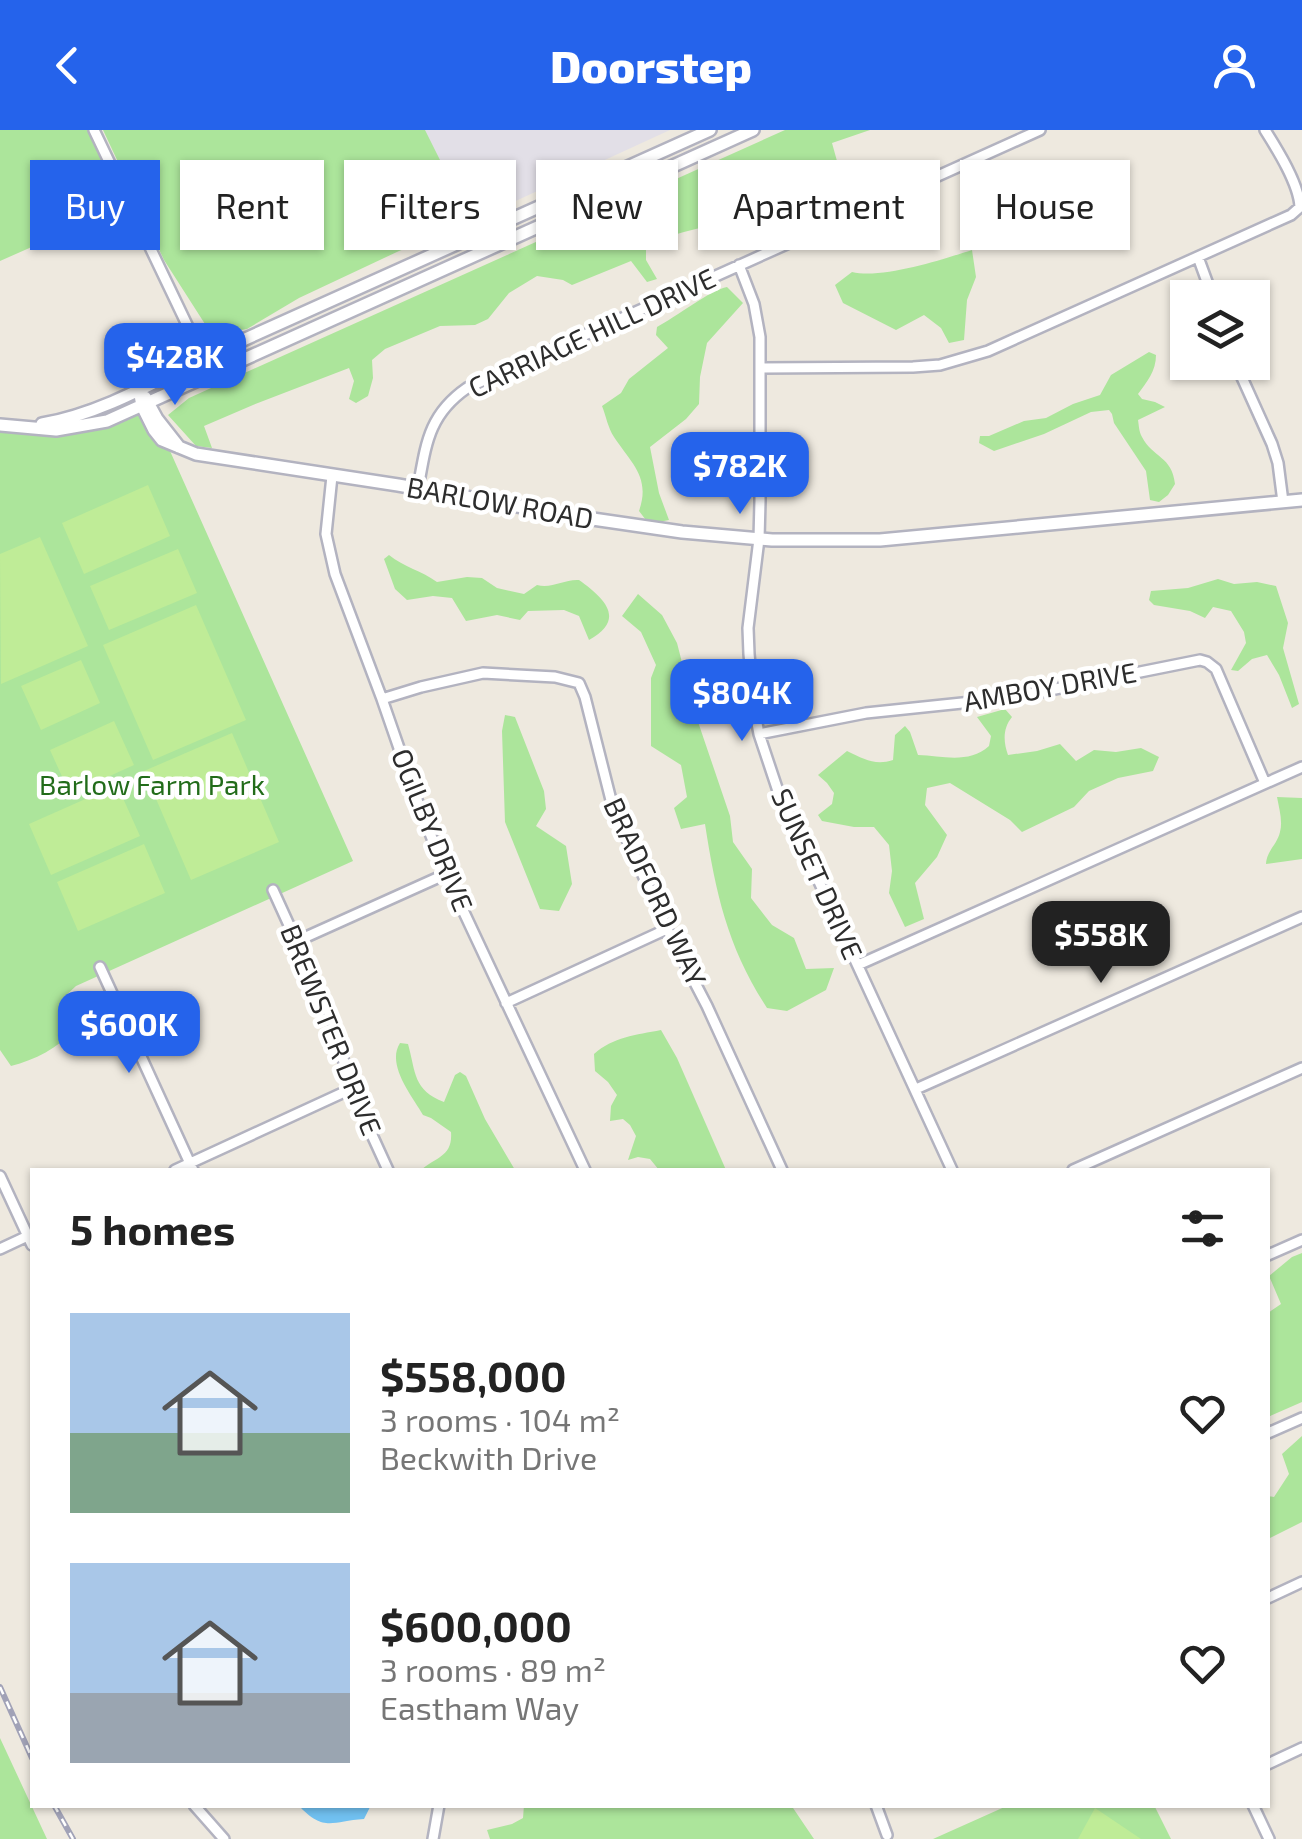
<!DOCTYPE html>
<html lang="en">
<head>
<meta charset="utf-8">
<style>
  :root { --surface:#fff; --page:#f6f6f6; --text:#222; --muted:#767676; --accent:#2563eb }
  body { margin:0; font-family:"Exo 2",sans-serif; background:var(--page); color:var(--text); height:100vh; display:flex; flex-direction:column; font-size:38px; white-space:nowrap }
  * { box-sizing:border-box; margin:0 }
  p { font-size:32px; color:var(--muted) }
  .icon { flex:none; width:55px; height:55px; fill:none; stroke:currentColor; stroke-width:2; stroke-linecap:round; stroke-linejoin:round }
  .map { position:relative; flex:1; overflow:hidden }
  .details { position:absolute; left:30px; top:1038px; width:1240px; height:640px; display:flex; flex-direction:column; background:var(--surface); border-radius:0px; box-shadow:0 2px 8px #0004 }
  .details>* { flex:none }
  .guide { position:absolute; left:30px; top:30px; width:1242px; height:90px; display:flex; gap:20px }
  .tools { position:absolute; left:1170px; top:150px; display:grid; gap:20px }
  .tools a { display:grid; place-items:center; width:100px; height:100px; border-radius:0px; background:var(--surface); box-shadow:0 2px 8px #0004; font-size:50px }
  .price { position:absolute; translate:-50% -85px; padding:0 22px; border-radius:20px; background:var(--accent); color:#fff; font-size:32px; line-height:65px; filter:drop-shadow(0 2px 5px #0008) }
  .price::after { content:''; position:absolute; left:50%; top:60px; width:30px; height:22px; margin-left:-15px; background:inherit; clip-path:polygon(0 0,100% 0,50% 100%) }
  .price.on { background:#222; color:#fff }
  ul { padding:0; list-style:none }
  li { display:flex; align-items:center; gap:30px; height:250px; padding:0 40px }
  li span { display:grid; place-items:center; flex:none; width:280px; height:200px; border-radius:0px; color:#555 }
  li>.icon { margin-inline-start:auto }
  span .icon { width:120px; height:120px; fill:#fffc; stroke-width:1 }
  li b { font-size:42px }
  h2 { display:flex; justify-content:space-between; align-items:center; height:120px; padding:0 40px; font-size:42px }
  .chip { padding:0 35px; border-radius:0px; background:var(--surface); box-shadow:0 2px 8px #0004; font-size:35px; line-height:90px }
  .chip.on { background:var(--accent); color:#fff }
  header { display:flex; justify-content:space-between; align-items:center; height:130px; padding:0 40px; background:var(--accent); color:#fff; font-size:45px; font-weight:800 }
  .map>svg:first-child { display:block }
  .industrial { fill:#e2dfe7 }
  .green { fill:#ace59b }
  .pitch { fill:#bfec97 }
  .water { fill:#71c1f1 }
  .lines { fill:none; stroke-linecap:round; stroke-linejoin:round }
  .minor-casing { stroke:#b3b3c0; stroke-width:14 }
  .tertiary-casing { stroke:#b3b3c0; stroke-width:16 }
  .minor { stroke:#fff; stroke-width:9 }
  .tertiary { stroke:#fff; stroke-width:11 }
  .rail-casing { stroke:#a1a2b7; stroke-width:6 }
  .rail { stroke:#fff; stroke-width:2.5; stroke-dasharray:8; stroke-linecap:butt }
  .labels { text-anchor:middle; stroke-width:9; stroke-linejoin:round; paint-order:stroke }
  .street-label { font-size:28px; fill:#2d2d2d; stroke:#fff }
  .park-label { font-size:28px; fill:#226c1a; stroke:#fff }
</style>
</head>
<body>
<header><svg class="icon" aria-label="back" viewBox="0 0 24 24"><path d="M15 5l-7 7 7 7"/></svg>Doorstep<svg class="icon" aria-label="person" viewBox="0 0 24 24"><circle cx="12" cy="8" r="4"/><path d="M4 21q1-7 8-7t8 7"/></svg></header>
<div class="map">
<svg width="1302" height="1709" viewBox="0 0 1302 1709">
  <rect width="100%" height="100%" fill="#eee9df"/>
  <path class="industrial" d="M 401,0 L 670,0 L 448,102 Z"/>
  <path class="green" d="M 0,0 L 88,0 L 114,58 L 104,85 L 0,131 Z
    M 103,0 L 425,0 L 469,88 L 448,102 L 399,121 L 299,168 L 247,199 L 212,205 L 164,130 Z
    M 785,0 L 870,0 L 832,13 L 837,31 L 835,41 L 799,59 L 808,92 L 797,97 L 786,71 L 774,63 L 758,66 L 756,77 L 773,106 L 760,110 L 746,85 C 729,87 722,92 707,96 C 685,102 665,105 646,118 L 646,130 L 657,149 L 647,152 L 631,131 L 572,155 L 563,150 L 537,146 L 509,163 L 488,189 L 475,195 L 440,196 L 385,219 L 372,230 L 373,248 L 368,266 L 356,273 L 349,269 L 354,251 L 349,238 L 253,275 L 204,296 L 212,318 L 196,316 L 168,285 L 189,268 Z
    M 972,120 L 976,147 L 967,170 L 964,210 L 949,213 L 941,198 L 924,185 L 896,200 L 843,173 L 835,155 L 852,142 C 882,149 941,130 972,120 Z
    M 727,157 L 743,173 L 707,213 L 700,247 L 699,274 L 686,289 L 650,317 L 659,363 L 669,390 L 649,394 L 639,381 C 651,347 631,333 614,307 C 608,298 606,286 602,276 L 621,263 L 629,249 L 668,218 L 656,205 L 657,197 C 674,188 712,159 727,157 Z
    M 1149,222 L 1156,225 C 1156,241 1147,252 1138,264 L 1142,269 L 1155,272 L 1165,277 L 1138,290 C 1139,296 1139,302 1142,307 C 1153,328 1172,326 1175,354 L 1168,365 L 1159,372 L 1150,370 L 1146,341 L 1114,293 L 1112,284 L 1109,280 L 1091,282 L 1044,304 L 994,321 L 979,313 L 980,306 L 989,306 L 1024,291 L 1046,288 L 1073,274 L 1100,265 L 1111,245 Z
    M 142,276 L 166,312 L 353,731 L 76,856 L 62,869 L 66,886 L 75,899 C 58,918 35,930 11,936 L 0,920 L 0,298 L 57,302 Z
    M 389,425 C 404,437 422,441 437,452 L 467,447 L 482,448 L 497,458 L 524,464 L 537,455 C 552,459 564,449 579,450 C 604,468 627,489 589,510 L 579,486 L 564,480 L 528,481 L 520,490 L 497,485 L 466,491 L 452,468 L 433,466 L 407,470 L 395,459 L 384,429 Z
    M 1218,449 L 1234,454 L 1257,452 L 1276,456 L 1288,493 L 1283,518 L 1299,574 L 1292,578 L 1279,545 L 1267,525 L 1252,529 L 1238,541 L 1231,540 L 1246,513 L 1244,502 L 1231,481 L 1213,477 L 1205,488 L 1190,481 L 1154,475 L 1149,470 L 1151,461 L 1188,458 Z
    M 638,464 L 662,485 L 677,513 L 695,583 L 730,686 L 733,712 L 752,739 L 751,768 L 772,795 L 794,808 L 806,839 L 834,838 L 826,860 L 787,881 L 767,878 C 728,818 716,765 705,694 L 681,699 L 674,678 L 687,667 L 681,635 L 651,616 L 651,548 L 656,535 L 641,502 L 622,486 Z
    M 1005,579 L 1012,587 C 1003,598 1003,611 1008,625 L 1037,621 L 1060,614 L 1076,631 L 1094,620 L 1116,622 L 1141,618 L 1159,627 L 1153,641 L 1118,648 L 1089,661 L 1074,677 L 1022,702 L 1010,690 L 950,653 L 927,658 L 925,675 L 947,705 L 937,727 L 915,753 L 924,789 L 905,797 L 889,763 L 892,741 L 889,715 L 874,697 L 854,697 L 822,691 L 818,685 L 832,674 L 834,663 L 827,653 L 818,645 L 847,621 C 864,629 875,636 893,630 L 895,605 L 905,596 L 910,602 L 918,625 C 943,626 969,634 989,616 L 991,606 L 977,587 Z
    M 505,585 L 515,587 L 544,661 L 546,679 L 536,696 L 566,716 L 572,754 L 559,781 L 540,779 L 505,692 L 502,601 Z
    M 1277,667 L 1302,668 L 1302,729 L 1266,734 C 1267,720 1277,715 1280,702 C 1283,691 1279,678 1277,667 Z
    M 661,900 L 677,928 L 726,1040 L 659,1040 L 650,1029 L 638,1027 L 628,1030 L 636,1006 L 630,995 L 623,989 L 610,991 L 611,976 L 617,965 L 608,952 L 595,941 L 594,924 C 613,907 636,905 661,900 Z
    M 400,913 L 408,914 C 416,943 413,960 444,972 L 455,945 L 460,942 L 466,946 L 485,989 L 515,1040 L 421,1040 C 435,1027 453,1027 451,1002 L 431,988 L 423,985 C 412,966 386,935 400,913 Z
    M 1302,1123 L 1302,1272 L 1268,1287 L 1268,1183 L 1281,1174 L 1269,1146 L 1292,1127 Z
    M 1302,1306 L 1302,1392 L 1268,1409 L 1268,1366 L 1274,1367 L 1289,1344 L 1282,1324 Z
    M 0,1608 L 47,1709 L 0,1709 Z
    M 524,1675 L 791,1675 L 814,1709 L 490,1709 L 487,1700 L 512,1694 L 523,1688 Z
    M 1009,1675 L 1154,1675 L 1171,1709 L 933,1709 Z"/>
  <path class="pitch" d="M 148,355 L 170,406 L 84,444 L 62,393 Z
    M 40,407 L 88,516 L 1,554 L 0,424 Z
    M 178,419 L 197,463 L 109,500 L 90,456 Z
    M 196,475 L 246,590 L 153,630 L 103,515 Z
    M 81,530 L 100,573 L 41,600 L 21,556 Z
    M 114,591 L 134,635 L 70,664 L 50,620 Z
    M 232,603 L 279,712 L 191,750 L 144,641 Z
    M 117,655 L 140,706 L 51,745 L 29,694 Z
    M 144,714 L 165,763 L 78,801 L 57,752 Z
    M 1095,1678 L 1141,1709 L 1078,1709 Z"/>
  <path class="water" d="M 298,1675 L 371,1675 L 364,1689 C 331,1691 325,1703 298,1675 Z"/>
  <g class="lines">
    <defs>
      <path id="minor" d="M 94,0 L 211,245
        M 1198,127 L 1213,168
        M 739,135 L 754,174 L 760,207 L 760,371 L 759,409 L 748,498 L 749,524 L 754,577 L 759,604 L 780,667 L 952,1040
        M 1235,232 L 1272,314 L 1278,333 L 1283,372
        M 760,238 L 913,237 L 940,235 L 988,221 L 1291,85 L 1300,77 C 1299,54 1277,19 1265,0
        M 332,346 L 326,404 L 335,444 L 382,569 L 417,670 L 446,744 L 585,1040
        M 418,358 C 426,315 428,285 467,258 L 1040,0
        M 382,569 L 421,557 L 483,543 L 555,547 L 579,553 L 585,567 L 613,678 L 667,799 L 707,876 L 782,1040
        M 759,604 L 866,583 L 1010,568 L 1200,530 L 1207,532 L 1216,539 L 1265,653
        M 273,760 L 334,894 L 351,959 L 388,1040
        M 297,811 L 446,744
        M 858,835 L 1302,637
        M 100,837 L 193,1040
        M 506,873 L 667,799
        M 916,959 L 1302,787
        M 175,1040 L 351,959
        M 1073,1040 L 1302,938
        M 0,1046 L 32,1115
        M 0,1119 L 32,1104
        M 1268,1125 L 1302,1110
        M 1268,1303 L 1302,1288
        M 1268,1468 L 1302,1452
        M 1268,1634 L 1302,1618
        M 194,1675 L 224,1709
        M 876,1675 L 887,1705
        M 1253,1675 L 1269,1709
        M 433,1709 L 439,1675"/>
      <path id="tertiary" d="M 139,259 L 142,276 L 154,300 L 162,310 L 196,324 L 398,355 L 579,387 L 682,402 L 772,410 L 880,410 L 1302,370
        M 145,267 L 157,289 L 179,317
        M 42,294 C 99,284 151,254 203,228 L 710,0
        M 0,295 L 56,300 L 107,291 L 753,0"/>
    </defs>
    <use href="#minor" class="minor-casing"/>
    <use href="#tertiary" class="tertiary-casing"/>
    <use href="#minor" class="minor"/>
    <use href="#tertiary" class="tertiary"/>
    <defs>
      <path id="rail" d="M 0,1557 L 32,1628
        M 54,1675 L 73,1709"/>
    </defs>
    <use href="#rail" class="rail-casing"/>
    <use href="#rail" class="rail"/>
  </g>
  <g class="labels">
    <g class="street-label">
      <text transform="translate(592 203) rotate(-25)" y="10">CARRIAGE HILL DRIVE</text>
      <text transform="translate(500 373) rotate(10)" y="10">BARLOW ROAD</text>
      <text transform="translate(1050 557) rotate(-10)" y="10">AMBOY DRIVE</text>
      <text transform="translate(432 700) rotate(68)" y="10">OGILBY DRIVE</text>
      <text transform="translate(817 744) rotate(66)" y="10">SUNSET DRIVE</text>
      <text transform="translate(655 762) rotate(65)" y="10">BRADFORD WAY</text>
      <text transform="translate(331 900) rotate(68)" y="10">BREWSTER DRIVE</text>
    </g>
    <g class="park-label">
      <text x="152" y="665">Barlow Farm Park</text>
    </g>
  </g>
</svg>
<div class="tools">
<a><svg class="icon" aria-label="layers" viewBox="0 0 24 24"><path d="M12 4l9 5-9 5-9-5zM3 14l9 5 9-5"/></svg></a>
</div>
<b class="price" style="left:175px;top:278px">$428K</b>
<b class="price" style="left:740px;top:387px">$782K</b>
<b class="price" style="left:742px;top:614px">$804K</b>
<b class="price on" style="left:1101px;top:856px">$558K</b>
<b class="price" style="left:129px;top:946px">$600K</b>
<div class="guide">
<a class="chip on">Buy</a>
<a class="chip">Rent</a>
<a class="chip">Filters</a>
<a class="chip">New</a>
<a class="chip">Apartment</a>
<a class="chip">House</a>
</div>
<section class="details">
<h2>5 homes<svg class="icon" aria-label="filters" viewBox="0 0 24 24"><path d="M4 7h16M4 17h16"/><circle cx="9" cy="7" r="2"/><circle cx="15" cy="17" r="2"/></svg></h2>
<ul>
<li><span style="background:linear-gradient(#a9c7e8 60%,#7fa58c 0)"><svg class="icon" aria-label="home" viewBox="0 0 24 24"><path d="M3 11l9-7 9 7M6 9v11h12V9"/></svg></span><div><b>$558,000</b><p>3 rooms · 104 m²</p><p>Beckwith Drive</p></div><svg class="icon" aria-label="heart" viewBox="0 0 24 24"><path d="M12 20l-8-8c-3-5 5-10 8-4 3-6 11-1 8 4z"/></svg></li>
<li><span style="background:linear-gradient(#a9c7e8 65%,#9aa5b1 0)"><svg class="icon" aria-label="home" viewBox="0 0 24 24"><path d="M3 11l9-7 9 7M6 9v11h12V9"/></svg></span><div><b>$600,000</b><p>3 rooms · 89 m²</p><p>Eastham Way</p></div><svg class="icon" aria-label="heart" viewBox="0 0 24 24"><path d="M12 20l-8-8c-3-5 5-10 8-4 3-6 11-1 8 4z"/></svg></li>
</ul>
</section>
</div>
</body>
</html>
